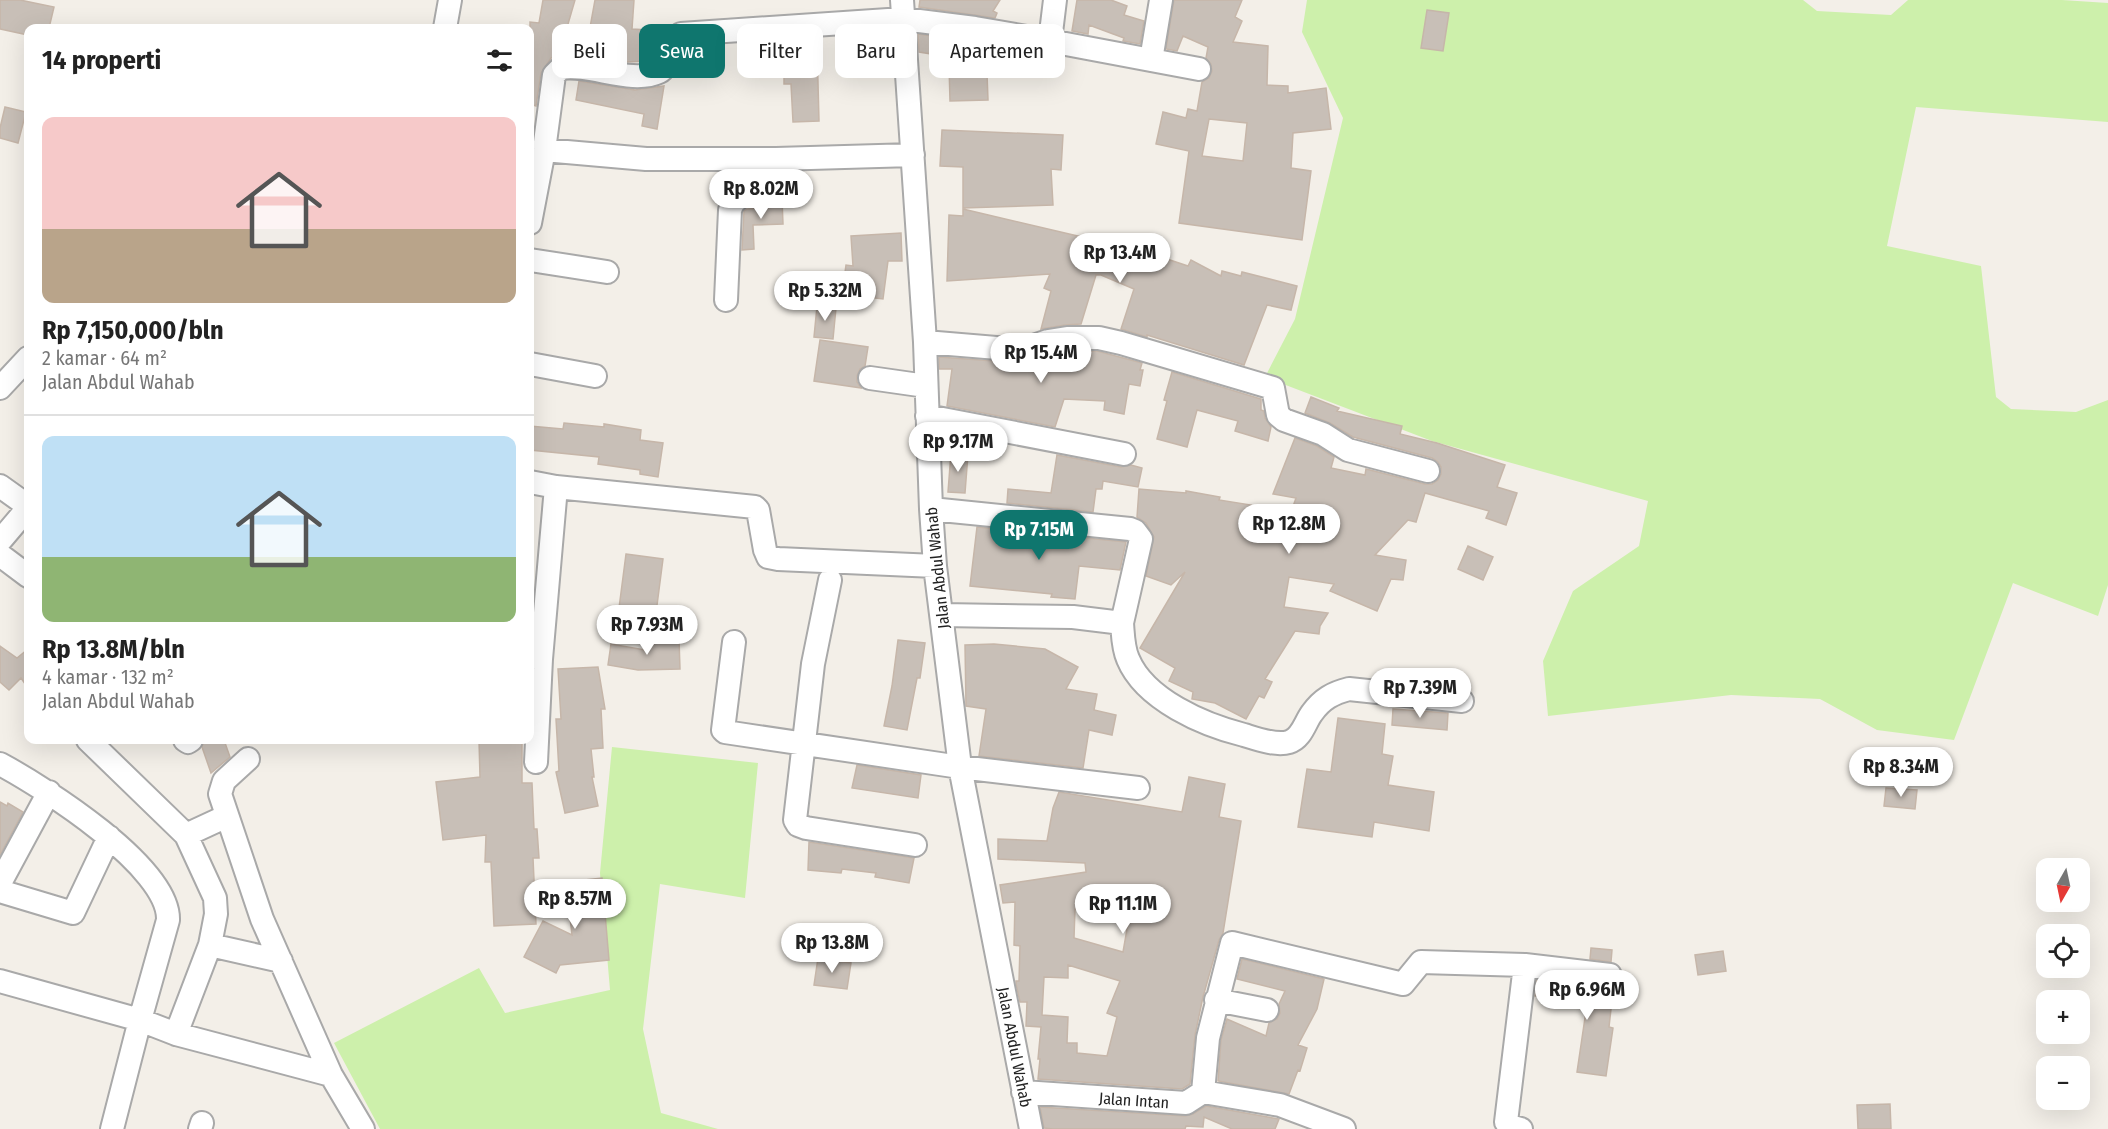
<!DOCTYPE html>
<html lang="id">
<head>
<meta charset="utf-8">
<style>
  :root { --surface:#fff; --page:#f6f6f6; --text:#222; --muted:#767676; --line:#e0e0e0; --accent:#0f766e }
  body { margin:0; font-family:"Fira Sans Condensed",sans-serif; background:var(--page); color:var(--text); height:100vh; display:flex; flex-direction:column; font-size:22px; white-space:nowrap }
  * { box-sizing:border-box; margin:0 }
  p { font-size:20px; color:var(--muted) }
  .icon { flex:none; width:33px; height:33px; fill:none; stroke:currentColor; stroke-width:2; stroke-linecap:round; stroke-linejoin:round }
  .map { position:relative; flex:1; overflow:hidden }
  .sheet { position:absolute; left:24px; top:24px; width:510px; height:720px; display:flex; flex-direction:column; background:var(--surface); border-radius:12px; box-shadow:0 6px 24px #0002 }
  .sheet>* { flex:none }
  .guide { position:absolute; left:552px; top:24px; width:570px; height:54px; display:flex; gap:12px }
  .needle { width:39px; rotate:189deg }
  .fabs { position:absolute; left:2036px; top:858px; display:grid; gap:12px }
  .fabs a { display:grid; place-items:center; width:54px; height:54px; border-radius:12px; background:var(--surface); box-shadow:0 6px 24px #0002; font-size:30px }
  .price { position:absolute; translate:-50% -51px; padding:0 14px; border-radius:21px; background:#fff; color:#222; font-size:20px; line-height:39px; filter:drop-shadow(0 2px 3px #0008) }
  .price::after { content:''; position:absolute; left:50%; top:36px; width:18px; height:14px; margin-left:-9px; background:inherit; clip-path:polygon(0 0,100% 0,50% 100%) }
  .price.active { background:var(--accent); color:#fff }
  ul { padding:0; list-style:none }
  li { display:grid; align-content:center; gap:12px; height:318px; padding:0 18px }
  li+li { border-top:2px solid var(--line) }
  li span { display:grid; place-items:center; height:186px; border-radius:12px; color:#555 }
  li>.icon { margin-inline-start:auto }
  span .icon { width:108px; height:108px; fill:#fffc; stroke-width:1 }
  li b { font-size:26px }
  h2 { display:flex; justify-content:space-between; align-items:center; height:72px; padding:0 18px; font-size:26px }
  .tag { padding:0 21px; border-radius:12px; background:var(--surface); box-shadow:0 6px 24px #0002; font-size:21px; line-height:54px }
  .tag.active { background:var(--accent); color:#fff }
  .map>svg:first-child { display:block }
  .grass { fill:#cdf0ab }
  .building { fill:#c8bfb7; stroke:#c6b6a9; stroke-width:1.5; fill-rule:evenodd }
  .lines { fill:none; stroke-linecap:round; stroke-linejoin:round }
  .street-casing { stroke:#a9a9a9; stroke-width:26 }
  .street { stroke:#fff; stroke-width:22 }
  .labels { text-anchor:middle; stroke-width:4.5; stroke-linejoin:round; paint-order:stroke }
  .street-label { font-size:16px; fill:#222; stroke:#fff }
</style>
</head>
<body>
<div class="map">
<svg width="2108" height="1129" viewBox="0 0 2108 1129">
  <rect width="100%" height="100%" fill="#f3efe8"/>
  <path class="grass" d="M 1307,0 L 1803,0 L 1817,11 L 1891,15 L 1908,0 L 2062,0 L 2108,3 L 2108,122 L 1916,107 L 1887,246 L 1981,266 L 1996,397 L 2011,409 L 2076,412 L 2108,400 L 2108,585 L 2098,616 L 2013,583 L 1954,740 L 1877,730 L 1820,699 L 1731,695 L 1548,716 L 1543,661 L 1573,591 L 1639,546 L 1648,501 L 1432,441 L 1265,377 L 1295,319 L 1343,118 L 1302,32 Z
    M 612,747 L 758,763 L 745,898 L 660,884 L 643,1029 L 661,1113 L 718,1129 L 380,1129 L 334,1043 L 479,968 L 505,1013 L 610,990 L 600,873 Z"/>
  <path class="building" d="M 0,0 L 20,0 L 54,7 L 49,28 L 28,28 L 28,35 L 0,29 Z
    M 543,0 L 575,0 L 559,55 L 551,58 L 541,73 L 536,106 L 530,104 L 530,22 L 539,23 Z
    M 595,0 L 634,0 L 632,29 L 649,30 L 649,61 L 625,62 L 585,55 Z
    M 920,0 L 1000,0 L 993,11 L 997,13 L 995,18 L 919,7 Z
    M 1077,0 L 1111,0 L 1127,6 L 1124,15 L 1144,21 L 1140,44 L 1123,41 L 1124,38 L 1089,25 L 1088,34 L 1072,31 Z
    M 1174,0 L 1242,0 L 1235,17 L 1242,21 L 1233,42 L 1268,46 L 1267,85 L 1288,86 L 1288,93 L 1326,88 L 1331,129 L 1293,133 L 1291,168 L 1311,171 L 1302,240 L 1179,223 L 1189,151 L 1156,144 L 1163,112 L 1186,118 L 1188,109 L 1197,111 L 1202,82 L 1209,78 L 1212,71 L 1211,64 L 1206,58 L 1208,47 L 1183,36 L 1177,51 L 1166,49 ZM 1209,119 L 1247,123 L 1243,161 L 1202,156 Z
    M 1427,10 L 1449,13 L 1443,51 L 1421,48 Z
    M 918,34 L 981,43 L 979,47 L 1021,53 L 1018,77 L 987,73 L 988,100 L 950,101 L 949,65 L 943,64 L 944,56 L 919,52 Z
    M 784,45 L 817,45 L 819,121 L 793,122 L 791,84 L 784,84 Z
    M 579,81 L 635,90 L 664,86 L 657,129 L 642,126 L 644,114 L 576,100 Z
    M 5,107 L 26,112 L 18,143 L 0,138 L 0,128 Z
    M 942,130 L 1063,135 L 1061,170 L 1051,169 L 1053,205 L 963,208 L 963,167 L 940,166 Z
    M 782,199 L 783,224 L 753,225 L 754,249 L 742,250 L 744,211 L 747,209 L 765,208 L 765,200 Z
    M 963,209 L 1082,237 L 1113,247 L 1114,244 L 1163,262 L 1164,258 L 1188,266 L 1191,260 L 1221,276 L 1222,271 L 1241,276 L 1242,272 L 1297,286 L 1291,310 L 1267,305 L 1244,365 L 1147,335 L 1147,337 L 1121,329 L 1134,289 L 1101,275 L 1096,275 L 1081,324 L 1065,325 L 1041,329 L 1051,291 L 1044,288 L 1050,274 L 947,281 L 949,215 L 963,216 Z
    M 901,233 L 902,261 L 888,261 L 883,299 L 842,294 L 846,265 L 853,266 L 851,236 Z
    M 817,306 L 836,308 L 833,339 L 814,337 Z
    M 820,340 L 868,347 L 865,366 L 860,369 L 857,376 L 857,382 L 861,388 L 814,381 Z
    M 1068,351 L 1097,351 L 1142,363 L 1140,370 L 1143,370 L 1140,386 L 1129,384 L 1124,414 L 1104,410 L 1105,401 L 1064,399 L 1055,427 L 947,406 L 952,369 L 939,369 L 939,357 L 1021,363 L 1051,354 Z
    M 1172,372 L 1261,399 L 1261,410 L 1264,411 L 1265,418 L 1271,427 L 1268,441 L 1235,431 L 1238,421 L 1197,410 L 1187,447 L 1157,439 L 1167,401 L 1164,400 Z
    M 1311,397 L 1339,408 L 1337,411 L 1402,426 L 1400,434 L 1437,443 L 1505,465 L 1497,487 L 1517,493 L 1506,525 L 1486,518 L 1489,511 L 1425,493 L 1416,522 L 1408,520 L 1375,555 L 1406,560 L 1403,580 L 1391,579 L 1377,611 L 1330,591 L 1334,584 L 1289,577 L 1284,607 L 1328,613 L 1320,626 L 1319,634 L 1295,631 L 1265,679 L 1272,682 L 1264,698 L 1259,696 L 1246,719 L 1215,703 L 1192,699 L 1193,692 L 1169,681 L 1175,668 L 1140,648 L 1185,572 L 1171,585 L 1146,576 L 1154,537 L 1146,523 L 1137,517 L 1139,489 L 1186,493 L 1186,491 L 1220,497 L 1219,500 L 1251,505 L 1246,534 L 1281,539 L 1283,529 L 1285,529 L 1296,498 L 1273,494 L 1295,438 L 1317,446 L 1334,457 L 1331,468 L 1365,475 L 1366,469 L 1425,484 L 1432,484 L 1438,480 L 1441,474 L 1441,467 L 1438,462 L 1432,458 L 1353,437 L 1330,423 L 1305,413 Z
    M 564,423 L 604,427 L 604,424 L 641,430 L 640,440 L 663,443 L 658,477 L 640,474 L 640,470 L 598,464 L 599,457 L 530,450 L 530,426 L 563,429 Z
    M 951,453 L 968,454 L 965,493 L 948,492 Z
    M 1057,455 L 1121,467 L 1131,465 L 1142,468 L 1138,487 L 1103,481 L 1102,489 L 1096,489 L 1093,512 L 1007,503 L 1008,489 L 1051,493 Z
    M 977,527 L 1126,542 L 1120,570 L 1079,566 L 1075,599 L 1051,597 L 1052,594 L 970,586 Z
    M 1468,546 L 1493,557 L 1483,580 L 1458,569 Z
    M 626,554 L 663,559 L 656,613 L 619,608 Z
    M 679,639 L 680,669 L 638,670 L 608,665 L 611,644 L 645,650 L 645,640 Z
    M 898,640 L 925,643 L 920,678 L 917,678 L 907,730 L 884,726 L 892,686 Z
    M 994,644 L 1045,649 L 1078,667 L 1066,689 L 1097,694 L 1094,710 L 1116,715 L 1112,735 L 1089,730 L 1083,768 L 979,756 L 986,709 L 966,706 L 965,645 Z
    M 0,646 L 17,658 L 28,649 L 28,688 L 21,678 L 9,690 L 0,682 Z
    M 598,667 L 605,709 L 601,709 L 603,748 L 591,749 L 594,777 L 592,777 L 598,806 L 565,813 L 556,772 L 559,771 L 556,719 L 561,719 L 558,669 Z
    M 1393,709 L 1448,713 L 1447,730 L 1392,725 Z
    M 1338,718 L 1385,724 L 1382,754 L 1393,756 L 1388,785 L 1434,792 L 1429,831 L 1374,822 L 1372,837 L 1298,827 L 1307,769 L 1331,772 Z
    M 204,740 L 224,740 L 230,757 L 211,773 L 202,747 Z
    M 479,740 L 522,740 L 522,783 L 532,783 L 534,829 L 537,829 L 539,858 L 533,858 L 536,924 L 494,926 L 491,862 L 485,862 L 486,835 L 443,840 L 436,782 L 480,777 Z
    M 857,765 L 921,775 L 918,798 L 852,788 Z
    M 1189,777 L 1225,784 L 1219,817 L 1241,821 L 1223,933 L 1219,940 L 1203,997 L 1195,1035 L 1190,1084 L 1182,1089 L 1038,1079 L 1040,1059 L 1038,1059 L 1041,1027 L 1026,1026 L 1027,1002 L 1020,1002 L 1016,984 L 1016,981 L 1019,981 L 1020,946 L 1014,945 L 1015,902 L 1003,903 L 1000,885 L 1086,872 L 1085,863 L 998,859 L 998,839 L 1047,841 L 1053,808 L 1059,792 L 1182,812 ZM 1075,909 L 1129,918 L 1123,952 L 1074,938 ZM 1068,965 L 1120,981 L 1107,1013 L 1117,1017 L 1107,1056 L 1077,1053 L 1077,1043 L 1067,1043 L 1068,1017 L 1042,1015 L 1044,977 L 1068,978 Z
    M 1886,788 L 1917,790 L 1915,809 L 1884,806 Z
    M 0,802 L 7,806 L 8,803 L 23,812 L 0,855 Z
    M 809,842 L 914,858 L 909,883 L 875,877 L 876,873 L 842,869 L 841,873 L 808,870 Z
    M 602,878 L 609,960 L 560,965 L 556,973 L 524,957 L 543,921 L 572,935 L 566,882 Z
    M 1591,948 L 1612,950 L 1611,962 L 1590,959 Z
    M 1723,951 L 1726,971 L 1698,975 L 1695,955 Z
    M 818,958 L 851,963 L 847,989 L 814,985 Z
    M 1242,959 L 1324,979 L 1317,1009 L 1298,1045 L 1307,1048 L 1300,1071 L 1298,1070 L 1289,1094 L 1218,1081 L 1221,1040 L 1227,1019 L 1266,1036 L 1269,1023 L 1277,1019 L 1280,1013 L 1279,1004 L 1285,991 L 1237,979 Z
    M 1537,980 L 1609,988 L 1609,990 L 1613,991 L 1609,1027 L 1613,1028 L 1606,1076 L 1577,1072 L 1586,1011 L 1584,1010 L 1585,1007 L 1535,996 Z
    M 1890,1104 L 1891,1129 L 1858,1129 L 1857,1105 Z
    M 1206,1106 L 1279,1119 L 1275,1129 L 1232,1129 L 1204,1117 L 1203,1127 L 1186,1126 L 1185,1129 L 1053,1129 L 1044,1128 L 1040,1107 L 1185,1116 L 1193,1114 Z"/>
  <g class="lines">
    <defs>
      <path id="street" d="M 902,0 L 925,342 L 931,509 L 935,566 L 960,767 L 1031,1129
        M 445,28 L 450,0
        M 1050,41 L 1151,60 L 1161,0
        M 1151,60 L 1199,69
        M 544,150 L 646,159 L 776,159 L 913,155
        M 530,223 L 544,150 L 554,75 L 561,68 C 591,63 631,85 659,72 C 670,67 664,45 681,34 L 903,19 L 975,28 L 1050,41 L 1055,0
        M 530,260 L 607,272
        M 726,300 L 730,210 L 733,203 L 761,179 L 776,159
        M 925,342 L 1022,350 L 1048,341 L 1067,338 L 1099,338 L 1121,343 L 1273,388 L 1278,415 L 1284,420 L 1323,434 L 1348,450 L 1428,471
        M 530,364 L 595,376
        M 870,378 L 926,386
        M 0,388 L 28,358
        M 927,416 L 1124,454
        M 530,482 L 556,487 L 755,507 L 758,510 L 765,550 L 768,557 L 778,559 L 935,566
        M 0,486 L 28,506
        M 931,509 L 1130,529 L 1135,531 L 1141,539 L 1122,623
        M 0,541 L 28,508
        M 0,555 L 28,576
        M 830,580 L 813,664 L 795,820 L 798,825 L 806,828 L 915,845
        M 942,615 L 1073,617 L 1122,623 C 1123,635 1123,648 1128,659 C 1145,700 1204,725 1244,735 C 1257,739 1276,746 1289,742 C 1302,738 1305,722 1312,713 C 1322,699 1333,693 1349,689 L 1462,701
        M 734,642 L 723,730 L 725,732 L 960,767 L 1138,788
        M 530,657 L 541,659 L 556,487
        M 88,740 L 186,835 L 215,898 L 216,914 L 210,945 L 176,1034
        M 185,740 L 188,742 L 191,740
        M 248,759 L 224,781 L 220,794 L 262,919 L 331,1075 L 363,1129
        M 536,762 L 541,659
        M 0,764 C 43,787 170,867 168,920 L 140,1020 L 112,1129
        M 186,835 L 227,816
        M 0,883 L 49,792
        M 0,889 L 3,892 L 73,913 L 109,837
        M 210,945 L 281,961
        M 1525,965 L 1610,975
        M 0,981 L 140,1020 L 176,1034 L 331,1075
        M 1216,1000 L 1267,1010
        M 1023,1092 L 1186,1103 L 1203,1092 L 1280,1105 L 1344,1129
        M 1203,1092 L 1208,1038 L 1232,943 L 1403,984 L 1421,962 L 1525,965 L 1506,1122 L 1510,1126 L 1521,1129
        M 200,1129 L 202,1123"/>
    </defs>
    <use href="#street" class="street-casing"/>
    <use href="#street" class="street"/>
  </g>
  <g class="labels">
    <g class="street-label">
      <text transform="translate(937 568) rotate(-96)" y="6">Jalan Abdul Wahab</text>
      <text transform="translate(1015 1047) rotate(79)" y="6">Jalan Abdul Wahab</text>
      <text transform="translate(1134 1100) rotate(4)" y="6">Jalan Intan</text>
    </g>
  </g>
</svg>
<div class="fabs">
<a><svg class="needle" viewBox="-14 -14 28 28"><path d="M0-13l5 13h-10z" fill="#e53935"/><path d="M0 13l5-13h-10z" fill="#767676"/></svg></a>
<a><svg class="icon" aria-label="locate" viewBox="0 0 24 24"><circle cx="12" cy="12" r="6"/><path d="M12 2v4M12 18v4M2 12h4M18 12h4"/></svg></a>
<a>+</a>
<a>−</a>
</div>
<b class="price" style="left:761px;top:220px">Rp 8.02M</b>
<b class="price" style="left:1120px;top:284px">Rp 13.4M</b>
<b class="price" style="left:825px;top:322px">Rp 5.32M</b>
<b class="price" style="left:1041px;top:384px">Rp 15.4M</b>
<b class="price" style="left:958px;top:473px">Rp 9.17M</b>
<b class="price" style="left:1289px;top:555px">Rp 12.8M</b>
<b class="price active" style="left:1039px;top:561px">Rp 7.15M</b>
<b class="price" style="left:647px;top:656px">Rp 7.93M</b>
<b class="price" style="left:1420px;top:719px">Rp 7.39M</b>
<b class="price" style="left:1901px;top:798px">Rp 8.34M</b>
<b class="price" style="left:575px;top:930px">Rp 8.57M</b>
<b class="price" style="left:1123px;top:935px">Rp 11.1M</b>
<b class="price" style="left:832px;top:974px">Rp 13.8M</b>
<b class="price" style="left:1587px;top:1021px">Rp 6.96M</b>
<div class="guide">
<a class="tag">Beli</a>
<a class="tag active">Sewa</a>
<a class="tag">Filter</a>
<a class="tag">Baru</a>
<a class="tag">Apartemen</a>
</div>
<section class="sheet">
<h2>14 properti<svg class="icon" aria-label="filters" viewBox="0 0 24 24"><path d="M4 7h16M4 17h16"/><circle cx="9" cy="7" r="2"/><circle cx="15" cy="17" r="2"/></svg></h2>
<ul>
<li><span style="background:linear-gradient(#f6c9c9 60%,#b9a48a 0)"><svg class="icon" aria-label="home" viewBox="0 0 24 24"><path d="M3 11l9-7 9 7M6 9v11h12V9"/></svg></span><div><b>Rp 7,150,000/bln</b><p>2 kamar · 64 m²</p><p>Jalan Abdul Wahab</p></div></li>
<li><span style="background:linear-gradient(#bfe0f5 65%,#8fb573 0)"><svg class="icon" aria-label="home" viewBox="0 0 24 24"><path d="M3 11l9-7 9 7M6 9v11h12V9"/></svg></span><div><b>Rp 13.8M/bln</b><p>4 kamar · 132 m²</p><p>Jalan Abdul Wahab</p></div></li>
</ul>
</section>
</div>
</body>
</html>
